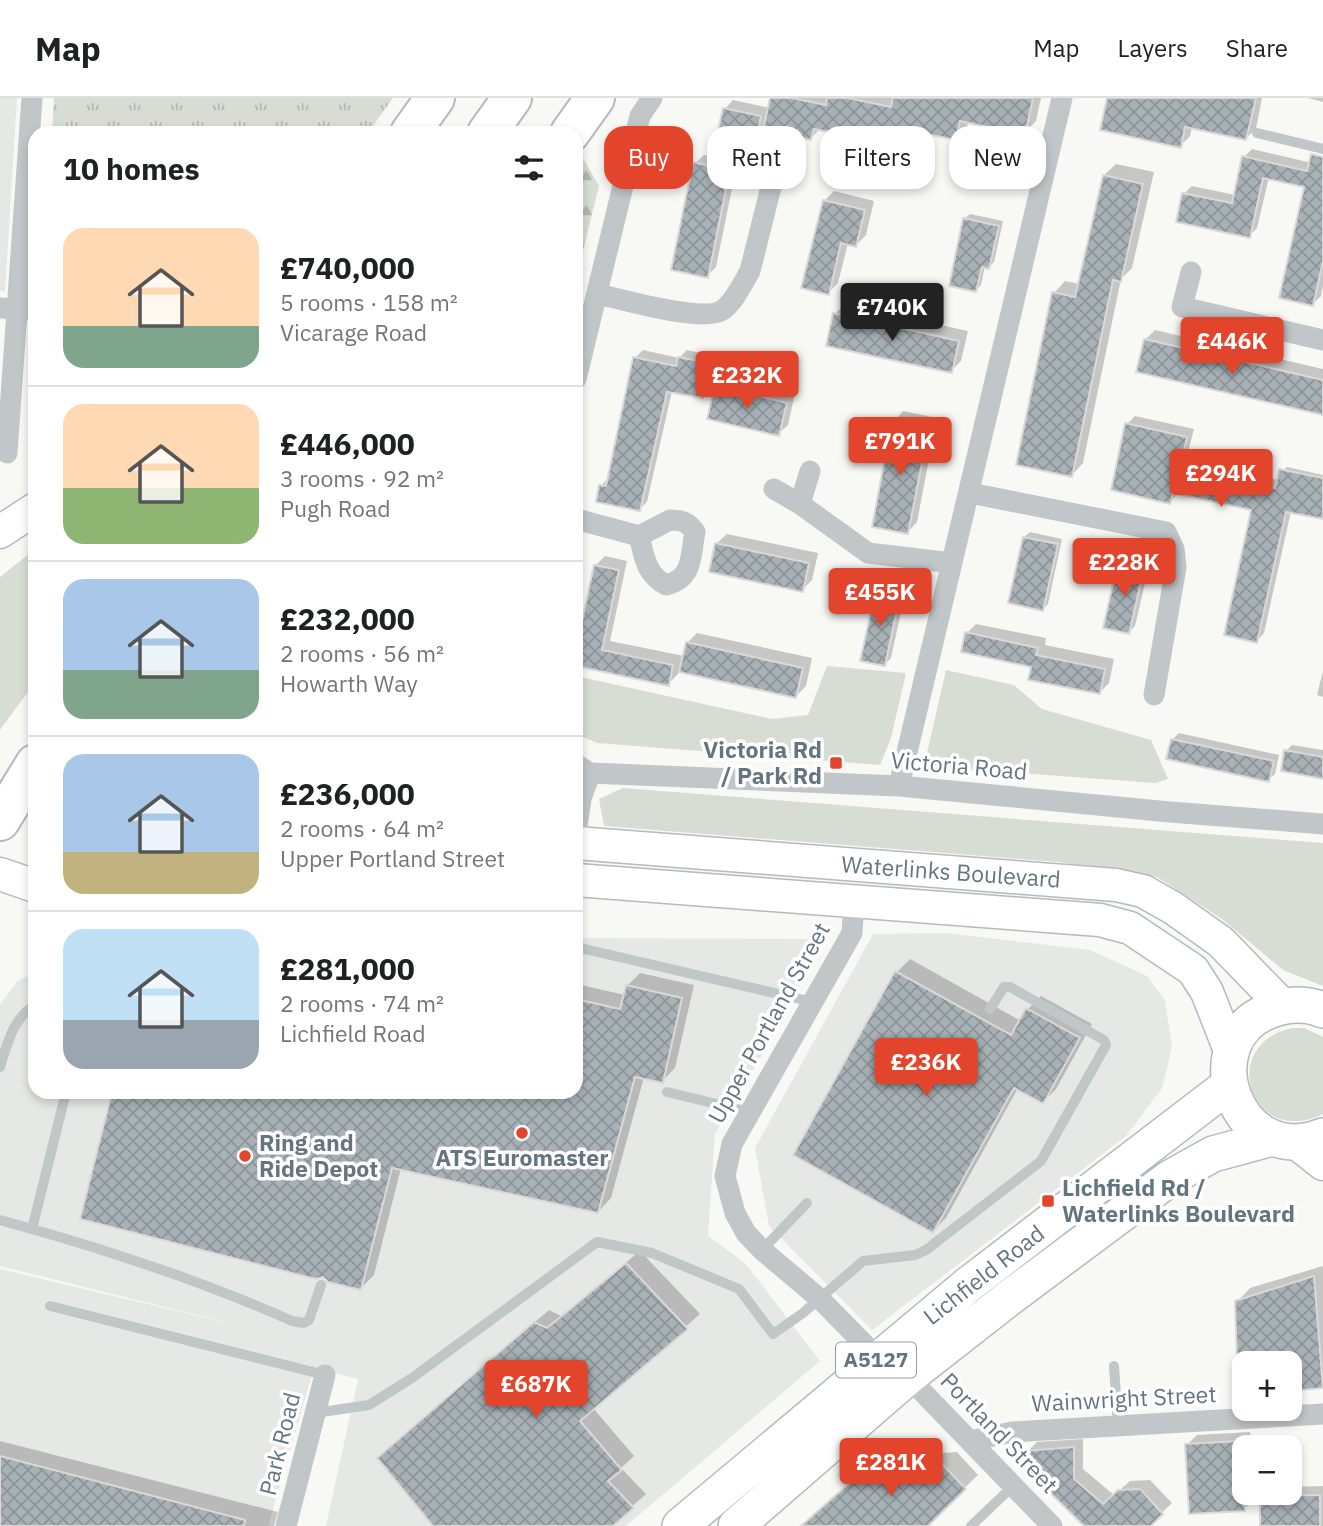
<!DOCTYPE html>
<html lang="en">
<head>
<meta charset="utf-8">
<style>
  :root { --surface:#fff; --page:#f2f2f2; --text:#202124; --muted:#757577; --line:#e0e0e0; --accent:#e2452b }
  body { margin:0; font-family:"IBM Plex Sans",sans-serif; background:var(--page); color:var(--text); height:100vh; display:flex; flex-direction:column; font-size:26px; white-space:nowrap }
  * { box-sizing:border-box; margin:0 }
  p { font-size:23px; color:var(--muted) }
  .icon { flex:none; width:38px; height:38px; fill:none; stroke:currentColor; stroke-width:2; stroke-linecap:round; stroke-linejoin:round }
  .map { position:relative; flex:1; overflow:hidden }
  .side { position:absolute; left:28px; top:28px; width:555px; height:973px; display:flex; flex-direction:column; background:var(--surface); border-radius:21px; box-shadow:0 4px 10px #0003 }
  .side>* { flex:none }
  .top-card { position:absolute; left:604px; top:28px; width:614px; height:63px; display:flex; gap:14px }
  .controls { position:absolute; left:1232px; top:1253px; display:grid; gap:14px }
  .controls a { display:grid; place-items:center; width:70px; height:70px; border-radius:14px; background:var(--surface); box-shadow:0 4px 10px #0003; font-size:35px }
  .price { position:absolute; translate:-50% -60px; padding:0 16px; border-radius:7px; background:var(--accent); color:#fff; font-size:23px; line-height:46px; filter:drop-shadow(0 2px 4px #0008) }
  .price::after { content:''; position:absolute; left:50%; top:42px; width:21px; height:16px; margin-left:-10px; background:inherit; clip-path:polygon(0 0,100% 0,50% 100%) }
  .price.current { background:#222; color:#fff }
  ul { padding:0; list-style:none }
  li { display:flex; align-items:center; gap:21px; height:175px; padding:0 35px }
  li+li { border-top:2px solid var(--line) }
  li span { display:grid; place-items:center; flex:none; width:196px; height:140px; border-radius:21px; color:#555 }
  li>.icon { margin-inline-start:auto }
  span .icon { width:84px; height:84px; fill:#fffc; stroke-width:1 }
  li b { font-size:30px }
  h2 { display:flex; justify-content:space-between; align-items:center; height:84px; padding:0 35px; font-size:30px }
  .pill { padding:0 24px; border-radius:21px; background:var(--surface); box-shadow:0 4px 10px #0003; font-size:24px; line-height:63px }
  .pill.current { background:var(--accent); color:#fff }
  header { display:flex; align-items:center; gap:42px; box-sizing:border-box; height:98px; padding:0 35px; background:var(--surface); border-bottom:2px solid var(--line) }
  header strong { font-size:33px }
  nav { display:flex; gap:38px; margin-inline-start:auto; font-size:24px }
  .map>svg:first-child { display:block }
  .built { fill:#e6e8e6 }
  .grass { fill:#d8ddd4 }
  .forest { fill:url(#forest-firs) }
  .park { fill:url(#park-tufts) }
  .shadow { fill:#0003 }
  .building { fill:url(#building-cross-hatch); stroke:#dad9d8; stroke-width:2 }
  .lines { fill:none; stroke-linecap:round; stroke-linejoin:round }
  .secondary-casing { stroke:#b4babe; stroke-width:35 }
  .primary-casing { stroke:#b3b9bc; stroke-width:38 }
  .motorway-casing { stroke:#b5b9bc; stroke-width:42 }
  .service { stroke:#c1c6c9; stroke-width:10 }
  .minor { stroke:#c1c6c9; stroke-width:21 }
  .secondary { stroke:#fff; stroke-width:32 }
  .primary { stroke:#fff; stroke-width:35 }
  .motorway { stroke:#fff; stroke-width:38 }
  .poi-dot { fill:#e2452b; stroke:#fff; stroke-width:2.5 }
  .labels { text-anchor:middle; stroke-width:7; stroke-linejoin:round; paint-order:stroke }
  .shield { fill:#fff; stroke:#929fa6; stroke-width:2 }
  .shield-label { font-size:21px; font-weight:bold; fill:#637680 }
  .poi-label { font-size:23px; font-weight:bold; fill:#637680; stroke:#fff; text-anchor:start }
  .street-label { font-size:23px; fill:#637680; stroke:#fff }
</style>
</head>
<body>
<header>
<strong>Map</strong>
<nav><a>Map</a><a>Layers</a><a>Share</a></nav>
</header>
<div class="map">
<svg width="1323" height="1428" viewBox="0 0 1323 1428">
  <defs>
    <pattern id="forest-firs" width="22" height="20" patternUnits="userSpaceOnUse" patternTransform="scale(1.75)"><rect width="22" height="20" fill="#d8ddd4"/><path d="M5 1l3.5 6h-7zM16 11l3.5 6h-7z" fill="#b3b8b1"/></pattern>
    <pattern id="park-tufts" width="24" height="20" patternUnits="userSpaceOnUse" patternTransform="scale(1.75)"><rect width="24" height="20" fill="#d8ddd4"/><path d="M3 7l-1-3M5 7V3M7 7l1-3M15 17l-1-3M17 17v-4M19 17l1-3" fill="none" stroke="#b3b8b1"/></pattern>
    <pattern id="building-cross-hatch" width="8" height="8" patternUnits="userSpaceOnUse" patternTransform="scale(1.75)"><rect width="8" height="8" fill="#a8b2b6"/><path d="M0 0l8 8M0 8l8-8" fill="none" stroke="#8c9599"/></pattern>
  </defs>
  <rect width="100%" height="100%" fill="#f8f8f5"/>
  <path class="built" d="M 0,0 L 17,0 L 5,193 L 0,193 Z
    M 945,835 L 1090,852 L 1147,878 L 1165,902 L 1172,949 L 1162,990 L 1126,1038 L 872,1232 L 769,1128 L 755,1050 L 873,836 Z
    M 576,840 L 822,841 L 778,930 L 715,1036 L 708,1138 L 745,1165 L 820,1263 L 626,1428 L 326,1428 L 358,1281 L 314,1270 L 268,1428 L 0,1428 L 0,1171 L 265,1234 L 0,1168 L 0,907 L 17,884 L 35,874 L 35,994 L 576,994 Z"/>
  <path class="grass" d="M 35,451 L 35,584 L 0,632 L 0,479 Z
    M 827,568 L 906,575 L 891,640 L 880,667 L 597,645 L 576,636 L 576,578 L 772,621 L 808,617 Z
    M 946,572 L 1014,587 L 1042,611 L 1151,642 L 1168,681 L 1155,685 L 924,668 Z
    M 623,690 L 1323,745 L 1323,888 L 1283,872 L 1222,821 L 1157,779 L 1058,764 L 604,728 L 599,701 Z
    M 1292,930 L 1304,930 L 1323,939 L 1323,1016 C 1251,1051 1216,947 1292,930 Z"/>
  <path class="forest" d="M 583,60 L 599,88 L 576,180 L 576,71 Z"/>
  <path class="park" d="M 54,0 L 393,0 L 368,35 L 52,35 Z"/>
  <path class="shadow" d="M 772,0 L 1041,0 L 1036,23 L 1024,35 L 969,23 L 967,28 L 956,40 L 902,29 L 901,33 L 889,45 L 820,31 L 811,40 L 765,30 L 759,55 L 751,64 L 738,61 L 716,169 L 707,178 L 695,65 L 704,57 L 714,59 L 725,11 L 733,2 L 770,10 Z
    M 1109,0 L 1262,0 L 1256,31 L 1246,40 L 1192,29 L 1190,38 L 1180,48 Z
    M 1308,0 L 1323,0 L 1323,4 Z
    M 1252,51 L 1312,65 L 1323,59 L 1323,187 L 1321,198 L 1313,206 L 1306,87 L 1269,79 L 1257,130 L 1249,138 L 1184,96 L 1192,88 L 1235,97 L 1244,59 Z
    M 1116,66 L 1154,74 L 1132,170 L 1121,181 L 1083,365 L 1072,377 L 1054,195 L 1065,183 L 1080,186 L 1104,77 Z
    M 834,93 L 874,103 L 866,137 L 856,147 L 848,145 L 838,185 L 828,195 L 824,103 Z
    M 970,116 L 1003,123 L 994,164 L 989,169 L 985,168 L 981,187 L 976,192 L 964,121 Z
    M 845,206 L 968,233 L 961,263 L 951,273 L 835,216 Z
    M 1155,232 L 1323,271 L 1323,314 L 1145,242 Z
    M 643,252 L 679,260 L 687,252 L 716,258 L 710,291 L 702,299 L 672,293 L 647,404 L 639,411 L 601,388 L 609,379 L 635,260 Z
    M 726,278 L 795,295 L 788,327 L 778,336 L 717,288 Z
    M 903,313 L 937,320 L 917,424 L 908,434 L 894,323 Z
    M 1135,318 L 1194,331 L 1188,354 L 1240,365 L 1238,374 L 1278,382 L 1279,377 L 1287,369 L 1323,377 L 1323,419 L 1291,413 L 1264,535 L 1257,543 L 1253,411 L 1178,394 L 1170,405 L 1127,326 Z
    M 1030,434 L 1062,441 L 1048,506 L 1043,511 L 1024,439 Z
    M 727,436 L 818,455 L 812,482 L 802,492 L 717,445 Z
    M 605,458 L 627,463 L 610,543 L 684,558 L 688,544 L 697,535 L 812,560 L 806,588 L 796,598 L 679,572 L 678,576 L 668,586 L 576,566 L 595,468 Z
    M 1125,459 L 1150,464 L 1135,528 L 1129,534 L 1119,465 Z
    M 883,486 L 906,491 L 891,560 L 885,566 L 877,492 Z
    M 976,526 L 1046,540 L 1045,547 L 1114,561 L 1109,585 L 1100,594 L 1033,567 L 967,535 Z
    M 1323,573 L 1323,599 L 1317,597 Z
    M 1179,635 L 1279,657 L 1275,676 L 1268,682 L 1173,641 Z
    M 1292,647 L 1323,652 L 1323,679 L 1286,653 Z
    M 910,861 L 1021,923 L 1028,911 L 1041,898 L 1092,926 L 1056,991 L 1043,1004 L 1018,990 L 946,1120 L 933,1133 L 897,874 Z
    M 640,875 L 694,887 L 675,970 L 662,983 L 644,979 L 611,1100 L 598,1114 L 401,1070 L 374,1177 L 361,1190 L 114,994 L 576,994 L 576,886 L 625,897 L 627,888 Z
    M 640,1153 L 700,1216 L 593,1310 L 634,1358 L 621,1370 L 646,1396 L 610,1428 L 436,1428 L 392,1348 L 549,1212 L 561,1218 Z
    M 1323,1168 L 1323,1288 L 1290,1291 L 1290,1265 L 1244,1265 L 1244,1294 L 1239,1295 L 1237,1204 L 1250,1190 Z
    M 1250,1334 L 1251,1349 L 1244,1349 L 1244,1395 L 1253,1395 L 1254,1401 L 1244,1411 L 1187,1347 L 1197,1337 Z
    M 1083,1341 L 1083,1371 L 1114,1397 L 1130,1383 L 1150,1382 L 1172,1405 L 1148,1428 L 1086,1428 L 1027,1354 L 1037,1344 Z
    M 0,1343 L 278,1414 L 274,1428 L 0,1428 Z
    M 957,1354 L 978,1377 L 925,1428 L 801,1428 L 879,1360 Z
    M 1323,1388 L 1323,1428 L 1262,1428 L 1261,1399 L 1265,1395 L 1290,1395 L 1290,1389 Z"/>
  <path class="building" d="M 770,0 L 792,0 L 826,7 L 827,0 L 848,0 L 891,9 L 893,0 L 1033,0 L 1025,37 L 960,23 L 956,42 L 893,29 L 889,47 L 814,31 L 811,42 L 763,32 Z
    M 1107,0 L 1256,0 L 1246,42 L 1185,29 L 1181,50 L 1100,32 Z
    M 723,10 L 761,18 L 751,66 L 732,61 L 708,180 L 671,172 L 693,64 L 710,68 Z
    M 1311,56 L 1323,59 L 1323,163 L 1313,208 L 1279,200 L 1304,89 L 1263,80 L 1250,140 L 1176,124 L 1182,95 L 1232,105 L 1242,58 L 1307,73 Z
    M 1103,77 L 1143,86 L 1121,184 L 1113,182 L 1072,379 L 1016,367 L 1052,194 L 1075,199 Z
    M 823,102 L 865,112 L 856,149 L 841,145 L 829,197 L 801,190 Z
    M 963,120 L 999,128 L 989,171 L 982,169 L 976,194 L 949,188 Z
    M 833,215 L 959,243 L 952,275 L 826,248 Z
    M 1144,241 L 1323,282 L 1323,317 L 1136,274 Z
    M 633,259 L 676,268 L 678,259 L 709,265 L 703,300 L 667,294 L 640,413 L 596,404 L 599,387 L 606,388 Z
    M 715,287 L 787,305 L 779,338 L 707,321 Z
    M 892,322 L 929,329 L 908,436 L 872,429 Z
    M 1125,325 L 1187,339 L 1182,361 L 1234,372 L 1232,381 L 1275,390 L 1279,371 L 1323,380 L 1323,421 L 1286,414 L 1257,545 L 1224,537 L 1251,412 L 1173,395 L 1170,406 L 1111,392 Z
    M 1023,439 L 1058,446 L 1043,513 L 1008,505 Z
    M 715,445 L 809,465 L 803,494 L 709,474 Z
    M 1118,464 L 1144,470 L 1129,536 L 1103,530 Z
    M 594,467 L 619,472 L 602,552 L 673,567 L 669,588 L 576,568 L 576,551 Z
    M 876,491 L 900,497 L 885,568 L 860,563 Z
    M 965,534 L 1038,550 L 1036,557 L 1105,571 L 1100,596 L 1028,582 L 1031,569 L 961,554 Z
    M 686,544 L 803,570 L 796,600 L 679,574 Z
    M 1171,641 L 1274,663 L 1269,684 L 1166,661 Z
    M 1284,652 L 1323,659 L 1323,681 L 1281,673 Z
    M 895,873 L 1011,937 L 1026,910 L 1080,940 L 1043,1006 L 1014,990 L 933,1135 L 793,1057 Z
    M 626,887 L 682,900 L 663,985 L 635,979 L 598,1115 L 392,1070 L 361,1192 L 328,1184 L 323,1179 L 316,1181 L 80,1121 L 112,994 L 576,994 L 576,901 L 620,911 Z
    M 626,1165 L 688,1231 L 580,1323 L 622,1372 L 608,1383 L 634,1410 L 613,1428 L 433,1428 L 377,1360 L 534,1224 L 547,1230 Z
    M 1314,1178 L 1323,1290 L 1290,1293 L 1290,1265 L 1237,1265 L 1235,1203 Z
    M 1241,1343 L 1245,1413 L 1189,1416 L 1185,1346 Z
    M 1074,1349 L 1074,1381 L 1103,1406 L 1118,1392 L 1140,1391 L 1163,1416 L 1151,1428 L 1084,1428 L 1025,1370 L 1025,1353 Z
    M 0,1358 L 245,1422 L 244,1428 L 0,1428 Z
    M 943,1367 L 966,1391 L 928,1428 L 801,1428 L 864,1372 Z
    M 1320,1397 L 1320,1428 L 1260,1428 L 1260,1398 Z"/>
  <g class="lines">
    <defs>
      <path id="secondary" d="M 0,434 L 35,411
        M 576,745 L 1116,787 L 1143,793 L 1173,810 L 1221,844 L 1283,908
        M 0,776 L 35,788
        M 576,782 L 1100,822 L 1130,830 L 1193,872 L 1207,894 L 1231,955
        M 1295,1044 L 1323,1066"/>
      <path id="primary" d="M 1323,912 C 1306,905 1288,906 1271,912 C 1190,941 1236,1073 1323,1038
        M 680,1428 L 969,1186 L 1229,987
        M 736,1428 L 908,1279 L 1009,1200 L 1170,1080 L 1213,1056 L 1272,1040"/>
      <path id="motorway" d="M 410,35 L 435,0
        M 487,35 L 512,0
        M 570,35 L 595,0
        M 0,723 L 35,666"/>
    </defs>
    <use href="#secondary" class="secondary-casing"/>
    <use href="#primary" class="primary-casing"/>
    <use href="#motorway" class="motorway-casing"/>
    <path class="service" d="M 1257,35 L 1323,51
      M 576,849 L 813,904
      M 0,969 C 7,946 13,920 35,907
      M 667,994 L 750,1014
      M 0,1122 C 99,1149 198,1181 292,1223 L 304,1225 L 309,1222 L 321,1187
      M 32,1131 L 66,994
      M 762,1152 L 807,1105
      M 50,1208 L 325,1277
      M 1114,1268 L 1118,1328
      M 315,1315 L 369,1307 L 412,1280 L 597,1144 L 652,1155 L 739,1191 L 773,1236 L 803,1215 L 863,1163 L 915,1157 L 926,1152 L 1041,1063 L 1106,947 L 1104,942 L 1010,889 L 1004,889 L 990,911
      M 971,1428 L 1013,1388"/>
    <path class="minor" d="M 1191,174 L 1182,209 L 1323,242
      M 598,196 C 624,202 700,224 721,213 C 733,206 743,185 750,173 L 774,77
      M 0,210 L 35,212
      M 576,281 L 640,18 L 652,0
      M 7,355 L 32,0
      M 774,391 L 800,406 L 868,455 L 952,465
      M 970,395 L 1166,434 L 1174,451 L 1176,469 L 1154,597
      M 800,406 L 810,373
      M 576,421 L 639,438
      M 670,422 C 682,422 688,424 695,434 C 690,458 694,480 666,487 C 645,475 645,460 639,438 Z
      M 576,666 L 590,675 L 899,688 L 1170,714 L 1323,726
      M 899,688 L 1062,0
      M 576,734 L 581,701 L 590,675
      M 854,804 L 852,835 L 732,1046 L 725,1078 L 735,1115 L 746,1135 L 762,1152 L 820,1201 L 878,1260
      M 908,1279 L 1052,1428
      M 970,1343 L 1012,1334 L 1323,1316
      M 286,1428 L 325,1277"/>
    <use href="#secondary" class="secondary"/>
    <use href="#primary" class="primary"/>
    <use href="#motorway" class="motorway"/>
  </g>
  <g class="poi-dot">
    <rect x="829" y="658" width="14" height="14" rx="3.5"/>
    <circle cx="522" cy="1035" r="7"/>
    <circle cx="245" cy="1058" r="7"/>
    <rect x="1041" y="1096" width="14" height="14" rx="3.5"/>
  </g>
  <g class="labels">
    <rect class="shield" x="836" y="1244.5" width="80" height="35" rx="5"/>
    <g class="shield-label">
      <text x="876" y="1269">A5127</text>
    </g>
    <g class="poi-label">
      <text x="822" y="660" text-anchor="end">Victoria Rd<tspan x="822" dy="26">/ Park Rd</tspan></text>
      <text x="259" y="1053">Ring and<tspan x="259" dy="26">Ride Depot</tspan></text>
      <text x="522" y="1068" text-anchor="middle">ATS Euromaster</text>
      <text x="1062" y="1098">Lichfield Rd /<tspan x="1062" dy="26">Waterlinks Boulevard</tspan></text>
    </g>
    <g class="street-label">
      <text transform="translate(959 668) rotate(5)" y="8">Victoria Road</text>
      <text transform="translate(951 774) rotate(4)" y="8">Waterlinks Boulevard</text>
      <text transform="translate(769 925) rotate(-61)" y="8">Upper Portland Street</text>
      <text transform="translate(984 1177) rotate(-38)" y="8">Lichfield Road</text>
      <text transform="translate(1124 1301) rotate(-3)" y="8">Wainwright Street</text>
      <text transform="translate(999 1335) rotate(46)" y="8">Portland Street</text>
      <text transform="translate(280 1346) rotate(-76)" y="8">Park Road</text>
    </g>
  </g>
</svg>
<div class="controls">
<a>+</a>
<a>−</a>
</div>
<b class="price current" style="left:892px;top:245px">£740K</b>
<b class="price" style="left:1232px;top:279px">£446K</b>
<b class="price" style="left:747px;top:313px">£232K</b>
<b class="price" style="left:900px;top:379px">£791K</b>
<b class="price" style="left:1221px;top:411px">£294K</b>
<b class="price" style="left:1124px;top:500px">£228K</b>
<b class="price" style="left:880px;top:530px">£455K</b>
<b class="price" style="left:926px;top:1000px">£236K</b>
<b class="price" style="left:536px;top:1322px">£687K</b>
<b class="price" style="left:891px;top:1400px">£281K</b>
<div class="top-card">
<a class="pill current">Buy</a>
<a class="pill">Rent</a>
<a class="pill">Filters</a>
<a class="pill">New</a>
</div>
<section class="side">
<h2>10 homes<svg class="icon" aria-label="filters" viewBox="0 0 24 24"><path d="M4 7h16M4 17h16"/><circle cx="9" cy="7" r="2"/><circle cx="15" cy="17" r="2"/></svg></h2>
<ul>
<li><span style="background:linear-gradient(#ffd9b3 70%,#7fa58c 0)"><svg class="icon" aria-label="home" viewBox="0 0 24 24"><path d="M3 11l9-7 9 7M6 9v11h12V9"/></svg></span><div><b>£740,000</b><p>5 rooms · 158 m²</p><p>Vicarage Road</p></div></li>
<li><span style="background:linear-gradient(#ffd9b3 60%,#8fb573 0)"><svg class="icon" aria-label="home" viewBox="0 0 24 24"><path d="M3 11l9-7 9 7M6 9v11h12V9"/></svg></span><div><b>£446,000</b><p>3 rooms · 92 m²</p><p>Pugh Road</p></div></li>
<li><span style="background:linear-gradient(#a9c7e8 65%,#7fa58c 0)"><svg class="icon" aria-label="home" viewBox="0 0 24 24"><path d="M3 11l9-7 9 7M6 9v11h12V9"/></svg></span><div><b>£232,000</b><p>2 rooms · 56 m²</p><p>Howarth Way</p></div></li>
<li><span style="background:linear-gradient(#a9c7e8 70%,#c2b280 0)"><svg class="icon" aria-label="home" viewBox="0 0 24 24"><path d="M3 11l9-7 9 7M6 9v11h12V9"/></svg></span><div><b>£236,000</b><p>2 rooms · 64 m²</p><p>Upper Portland Street</p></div></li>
<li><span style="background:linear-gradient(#bfe0f5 65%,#9aa5b1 0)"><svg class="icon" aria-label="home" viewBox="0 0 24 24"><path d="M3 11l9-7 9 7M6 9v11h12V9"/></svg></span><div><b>£281,000</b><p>2 rooms · 74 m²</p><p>Lichfield Road</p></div></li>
</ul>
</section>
</div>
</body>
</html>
